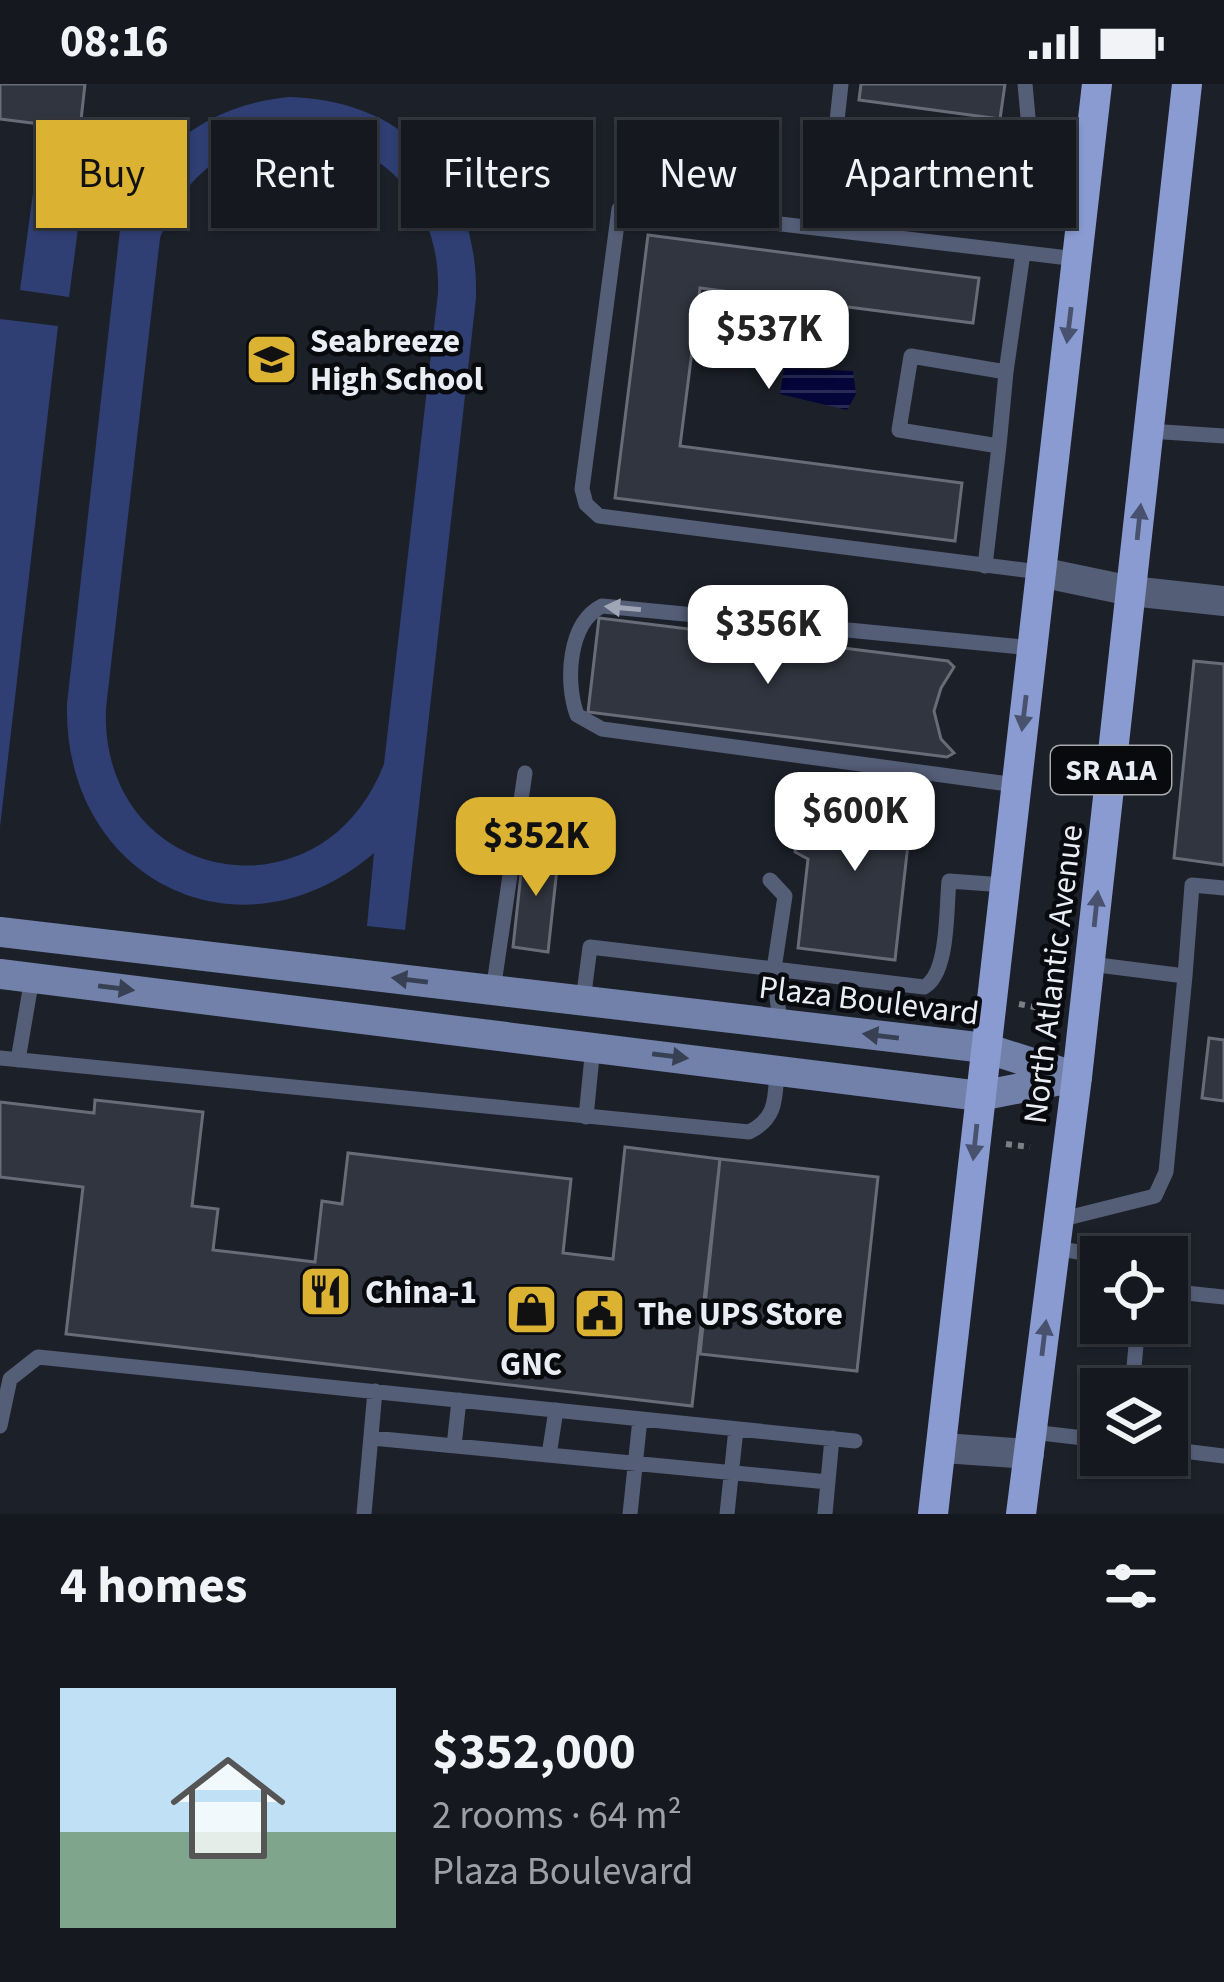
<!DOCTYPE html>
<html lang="en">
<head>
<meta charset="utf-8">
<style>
  :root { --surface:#15181f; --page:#22252c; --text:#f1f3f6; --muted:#9da0a4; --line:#34373d; --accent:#dcb233 }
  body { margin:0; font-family:"Source Sans 3",sans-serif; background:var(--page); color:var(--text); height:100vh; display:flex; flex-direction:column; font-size:45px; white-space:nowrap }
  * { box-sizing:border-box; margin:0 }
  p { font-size:39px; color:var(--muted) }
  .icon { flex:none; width:66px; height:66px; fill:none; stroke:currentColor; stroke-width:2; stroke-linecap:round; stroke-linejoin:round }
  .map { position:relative; height:1430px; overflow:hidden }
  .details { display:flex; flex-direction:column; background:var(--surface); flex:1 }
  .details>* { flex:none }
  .banner { position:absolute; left:36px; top:36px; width:1152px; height:108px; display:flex; gap:24px }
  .buttons { position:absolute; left:1080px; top:1152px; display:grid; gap:24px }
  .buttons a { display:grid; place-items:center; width:108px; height:108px; border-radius:0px; background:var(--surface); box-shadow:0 3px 9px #0004,0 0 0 3px var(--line); font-size:60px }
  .price { position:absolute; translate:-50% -102px; padding:0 27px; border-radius:24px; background:#fff; color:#222; font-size:39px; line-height:78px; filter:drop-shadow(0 3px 6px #0008) }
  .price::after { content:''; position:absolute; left:50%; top:72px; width:36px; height:27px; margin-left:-18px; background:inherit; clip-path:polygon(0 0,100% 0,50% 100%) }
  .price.selected { background:var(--accent); color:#111 }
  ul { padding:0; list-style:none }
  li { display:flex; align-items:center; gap:36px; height:300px; padding:0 60px }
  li+li { border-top:3px solid var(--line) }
  li span { display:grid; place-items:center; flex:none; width:336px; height:240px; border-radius:0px; color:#555 }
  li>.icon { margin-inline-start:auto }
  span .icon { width:144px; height:144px; fill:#fffc; stroke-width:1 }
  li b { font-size:51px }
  h2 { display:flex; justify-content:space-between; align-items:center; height:144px; padding:0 60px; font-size:51px }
  .pill { padding:0 42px; border-radius:0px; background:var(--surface); box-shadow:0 3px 9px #0004,0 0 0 3px var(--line); font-size:42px; line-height:108px }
  .pill.selected { background:var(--accent); color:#111 }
  .status { display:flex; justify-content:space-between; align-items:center; height:84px; padding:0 60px; background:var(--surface); direction:ltr }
  .status svg { height:33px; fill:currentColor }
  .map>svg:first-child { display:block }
  .park { fill:#2f3f74; fill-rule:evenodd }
  .water { fill:url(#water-rules) }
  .building { fill:#31353f; stroke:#686c78; stroke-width:3 }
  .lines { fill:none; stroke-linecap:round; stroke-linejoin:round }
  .path { stroke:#7b7f86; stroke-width:6; stroke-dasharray:6 6; stroke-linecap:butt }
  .lane { stroke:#545e77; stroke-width:15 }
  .street { stroke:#545e77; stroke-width:30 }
  .secondary { stroke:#7281a9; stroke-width:30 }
  .primary { stroke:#899bd0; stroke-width:30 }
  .oneway { fill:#48526f }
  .oneway2 { fill:#9fa6b5 }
  .oneway3 { fill:#384054 }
  .labels { text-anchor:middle; stroke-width:9; stroke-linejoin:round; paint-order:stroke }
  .shield { fill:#080a0e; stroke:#a6a9ae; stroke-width:3 }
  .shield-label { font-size:30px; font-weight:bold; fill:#eaedf3 }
  .poi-label { font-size:33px; font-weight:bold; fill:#eaedf3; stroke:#080a0e; text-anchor:start }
  .street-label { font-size:33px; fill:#eaedf3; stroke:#080a0e }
</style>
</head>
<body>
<div class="status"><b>08:16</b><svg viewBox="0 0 49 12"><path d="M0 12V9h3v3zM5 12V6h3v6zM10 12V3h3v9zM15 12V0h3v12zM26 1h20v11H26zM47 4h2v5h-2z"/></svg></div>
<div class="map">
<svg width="1224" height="1430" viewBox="0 0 1224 1430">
  <defs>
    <pattern id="water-rules" width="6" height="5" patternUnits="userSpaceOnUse" patternTransform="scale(3)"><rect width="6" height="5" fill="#040538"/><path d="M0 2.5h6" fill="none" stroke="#292a55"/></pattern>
  </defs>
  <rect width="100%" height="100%" fill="#1c2029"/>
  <path class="park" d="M 289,13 C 407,16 479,96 476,214 L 405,846 L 367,842 L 374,769 C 240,884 63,795 67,620 L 132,38 L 170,42 L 169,65 C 204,33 242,18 289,13 ZM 290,51 C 383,54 441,117 438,209 L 384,680 C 321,843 99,799 106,624 L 160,154 C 182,93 226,59 290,51 Z
    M 34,101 L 83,107 L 69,213 L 20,206 Z
    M 0,235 L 58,242 L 0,743 Z"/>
  <path class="water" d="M 784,284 L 853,287 L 856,310 L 847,326 L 780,310 Z"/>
  <path class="building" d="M 0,0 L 85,0 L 80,45 L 0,35 Z
    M 861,0 L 1005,0 L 1000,35 L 859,16 Z
    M 648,151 L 979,194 L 973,239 L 700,204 L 680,362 L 962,399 L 955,457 L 615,414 Z
    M 599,534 L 948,577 L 954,583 L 941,604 L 934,627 L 941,655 L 954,669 L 947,673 L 588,628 Z
    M 1194,577 L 1224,580 L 1224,781 L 1174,774 Z
    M 801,712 L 927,726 L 923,761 L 908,760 L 895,876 L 798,864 L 808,775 L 795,768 Z
    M 524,762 L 559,766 L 548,868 L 513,863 Z
    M 1209,954 L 1224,956 L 1224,1017 L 1202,1014 Z
    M 95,1016 L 203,1028 L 192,1122 L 218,1125 L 213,1166 L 315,1178 L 322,1117 L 342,1120 L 348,1069 L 571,1095 L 563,1169 L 613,1175 L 625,1063 L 720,1075 L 692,1322 L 66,1250 L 83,1103 L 0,1093 L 0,1018 L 94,1029 Z
    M 720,1075 L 878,1093 L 857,1287 L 700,1270 Z"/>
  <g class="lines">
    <path class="path" d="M 1019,920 L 1049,926
      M 1006,1060 L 1030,1063"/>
    <path class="lane" d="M 1025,0 L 1031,66
      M 836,46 L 841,0
      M 1149,347 L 1224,352
      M 999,362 L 1006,288
      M 985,482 L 999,362 L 899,346 L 911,272 L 1006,288 L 1023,169
      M 1040,488 L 599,432 L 586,420 L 582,405 L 619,125 L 628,122 L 1077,175
      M 1016,701 L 602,645 L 577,631 C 565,598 568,539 602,522 L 1032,564
      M 770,796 L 785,812 L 774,885 L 924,903 C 949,890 946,825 949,797 L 1004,801
      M 1185,892 L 1192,801 L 1224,804
      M 493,907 L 525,689
      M 583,917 L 590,863 L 774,885 L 780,940
      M 0,974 L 749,1048 C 777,1034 775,1015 777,986
      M 18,976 L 32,894
      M 586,1033 L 593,962
      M 1059,1136 L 1155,1112 L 1166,1088 L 1185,892 L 1090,880
      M 1055,1164 L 1107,1173
      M 1167,1207 L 1224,1213
      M 1132,1305 L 1138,1239
      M 0,1342 L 10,1295 L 38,1273 L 855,1357
      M 1032,1348 L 1101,1356
      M 372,1354 L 828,1398
      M 454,1362 L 459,1316
      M 1167,1365 L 1224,1372
      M 549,1371 L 556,1326
      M 364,1430 L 375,1307
      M 630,1430 L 640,1335
      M 727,1430 L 736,1345
      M 825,1430 L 832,1354"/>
    <path class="street" d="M 1040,488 L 1131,507 L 1224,517
      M 943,1364 L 1029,1370"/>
    <path class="secondary" d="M 0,848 L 985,964 L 1077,993
      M 0,890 L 980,1012 L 1071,994"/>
    <path class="primary" d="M 933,1430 L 1097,0
      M 1021,1430 L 1077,993 L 1187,0"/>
  </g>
  <defs><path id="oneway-solid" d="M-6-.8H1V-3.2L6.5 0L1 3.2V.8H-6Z" transform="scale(3)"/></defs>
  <g class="oneway">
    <use href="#oneway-solid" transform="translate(1069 241) rotate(97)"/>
    <use href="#oneway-solid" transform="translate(1139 438) rotate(-84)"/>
    <use href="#oneway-solid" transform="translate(1024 629) rotate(97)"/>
    <use href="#oneway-solid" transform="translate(1096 825) rotate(-84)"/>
    <use href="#oneway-solid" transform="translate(975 1058) rotate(96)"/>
    <use href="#oneway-solid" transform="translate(1044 1254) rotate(-83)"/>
  </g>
  <use class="oneway2" href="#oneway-solid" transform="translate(623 524) rotate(-175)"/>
  <g class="oneway3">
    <use href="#oneway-solid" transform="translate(410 896) rotate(-173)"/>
    <use href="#oneway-solid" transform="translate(116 904) rotate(7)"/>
    <use href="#oneway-solid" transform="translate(881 952) rotate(-173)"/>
    <use href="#oneway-solid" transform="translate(670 972) rotate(7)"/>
  </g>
  <defs>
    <symbol id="school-square" viewBox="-11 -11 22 22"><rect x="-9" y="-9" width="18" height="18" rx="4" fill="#dcb233" stroke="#080a0e"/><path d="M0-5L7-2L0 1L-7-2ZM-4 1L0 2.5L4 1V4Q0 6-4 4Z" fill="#111"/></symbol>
    <symbol id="restaurant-square" viewBox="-11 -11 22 22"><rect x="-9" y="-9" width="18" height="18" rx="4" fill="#dcb233" stroke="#080a0e"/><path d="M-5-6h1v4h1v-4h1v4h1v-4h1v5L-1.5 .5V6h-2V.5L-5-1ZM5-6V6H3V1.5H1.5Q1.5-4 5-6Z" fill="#111"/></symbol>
    <symbol id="shop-square" viewBox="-11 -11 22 22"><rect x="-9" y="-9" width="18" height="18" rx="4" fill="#dcb233" stroke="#080a0e"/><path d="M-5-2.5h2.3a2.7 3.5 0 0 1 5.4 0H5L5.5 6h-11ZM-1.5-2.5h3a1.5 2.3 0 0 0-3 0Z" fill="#111"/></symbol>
    <symbol id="civic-square" viewBox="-11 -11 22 22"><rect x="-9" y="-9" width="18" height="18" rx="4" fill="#dcb233" stroke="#080a0e"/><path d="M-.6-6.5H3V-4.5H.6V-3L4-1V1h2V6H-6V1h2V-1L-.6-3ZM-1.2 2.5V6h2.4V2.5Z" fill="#111"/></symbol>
  </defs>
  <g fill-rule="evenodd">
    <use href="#school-square" x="242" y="246" width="59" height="59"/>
    <use href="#restaurant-square" x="296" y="1178" width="59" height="59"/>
    <use href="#shop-square" x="502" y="1196" width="59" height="59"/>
    <use href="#civic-square" x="570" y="1200" width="59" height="59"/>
  </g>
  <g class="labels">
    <rect class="shield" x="1051" y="662" width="120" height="48" rx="9"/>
    <g class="shield-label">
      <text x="1111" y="696">SR A1A</text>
    </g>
    <g class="poi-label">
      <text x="310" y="268">Seabreeze<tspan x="310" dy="38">High School</tspan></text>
      <text x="365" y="1219">China-1</text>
      <text x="638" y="1241">The UPS Store</text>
      <text x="531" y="1291" text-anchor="middle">GNC</text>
    </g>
    <g class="street-label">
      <text transform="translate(1052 890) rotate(-83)" y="12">North Atlantic Avenue</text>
      <text transform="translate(869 915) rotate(7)" y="12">Plaza Boulevard</text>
    </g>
  </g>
</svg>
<div class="buttons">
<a><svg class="icon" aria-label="locate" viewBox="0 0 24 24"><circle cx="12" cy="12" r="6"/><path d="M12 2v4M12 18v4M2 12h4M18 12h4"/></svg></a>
<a><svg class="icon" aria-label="layers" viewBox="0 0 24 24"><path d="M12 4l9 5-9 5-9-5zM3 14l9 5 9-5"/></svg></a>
</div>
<b class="price" style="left:769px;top:308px">$537K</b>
<b class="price" style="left:768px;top:603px">$356K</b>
<b class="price" style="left:855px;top:790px">$600K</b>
<b class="price selected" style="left:536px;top:815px">$352K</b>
<div class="banner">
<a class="pill selected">Buy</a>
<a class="pill">Rent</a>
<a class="pill">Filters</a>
<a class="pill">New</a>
<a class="pill">Apartment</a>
</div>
</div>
<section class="details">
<h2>4 homes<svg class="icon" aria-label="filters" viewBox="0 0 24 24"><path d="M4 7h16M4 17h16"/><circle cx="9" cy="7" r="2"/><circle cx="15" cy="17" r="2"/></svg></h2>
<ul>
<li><span style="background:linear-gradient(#bfe0f5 60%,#7fa58c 0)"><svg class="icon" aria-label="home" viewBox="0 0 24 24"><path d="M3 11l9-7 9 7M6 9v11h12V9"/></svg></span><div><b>$352,000</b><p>2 rooms · 64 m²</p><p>Plaza Boulevard</p></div></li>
</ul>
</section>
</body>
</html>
